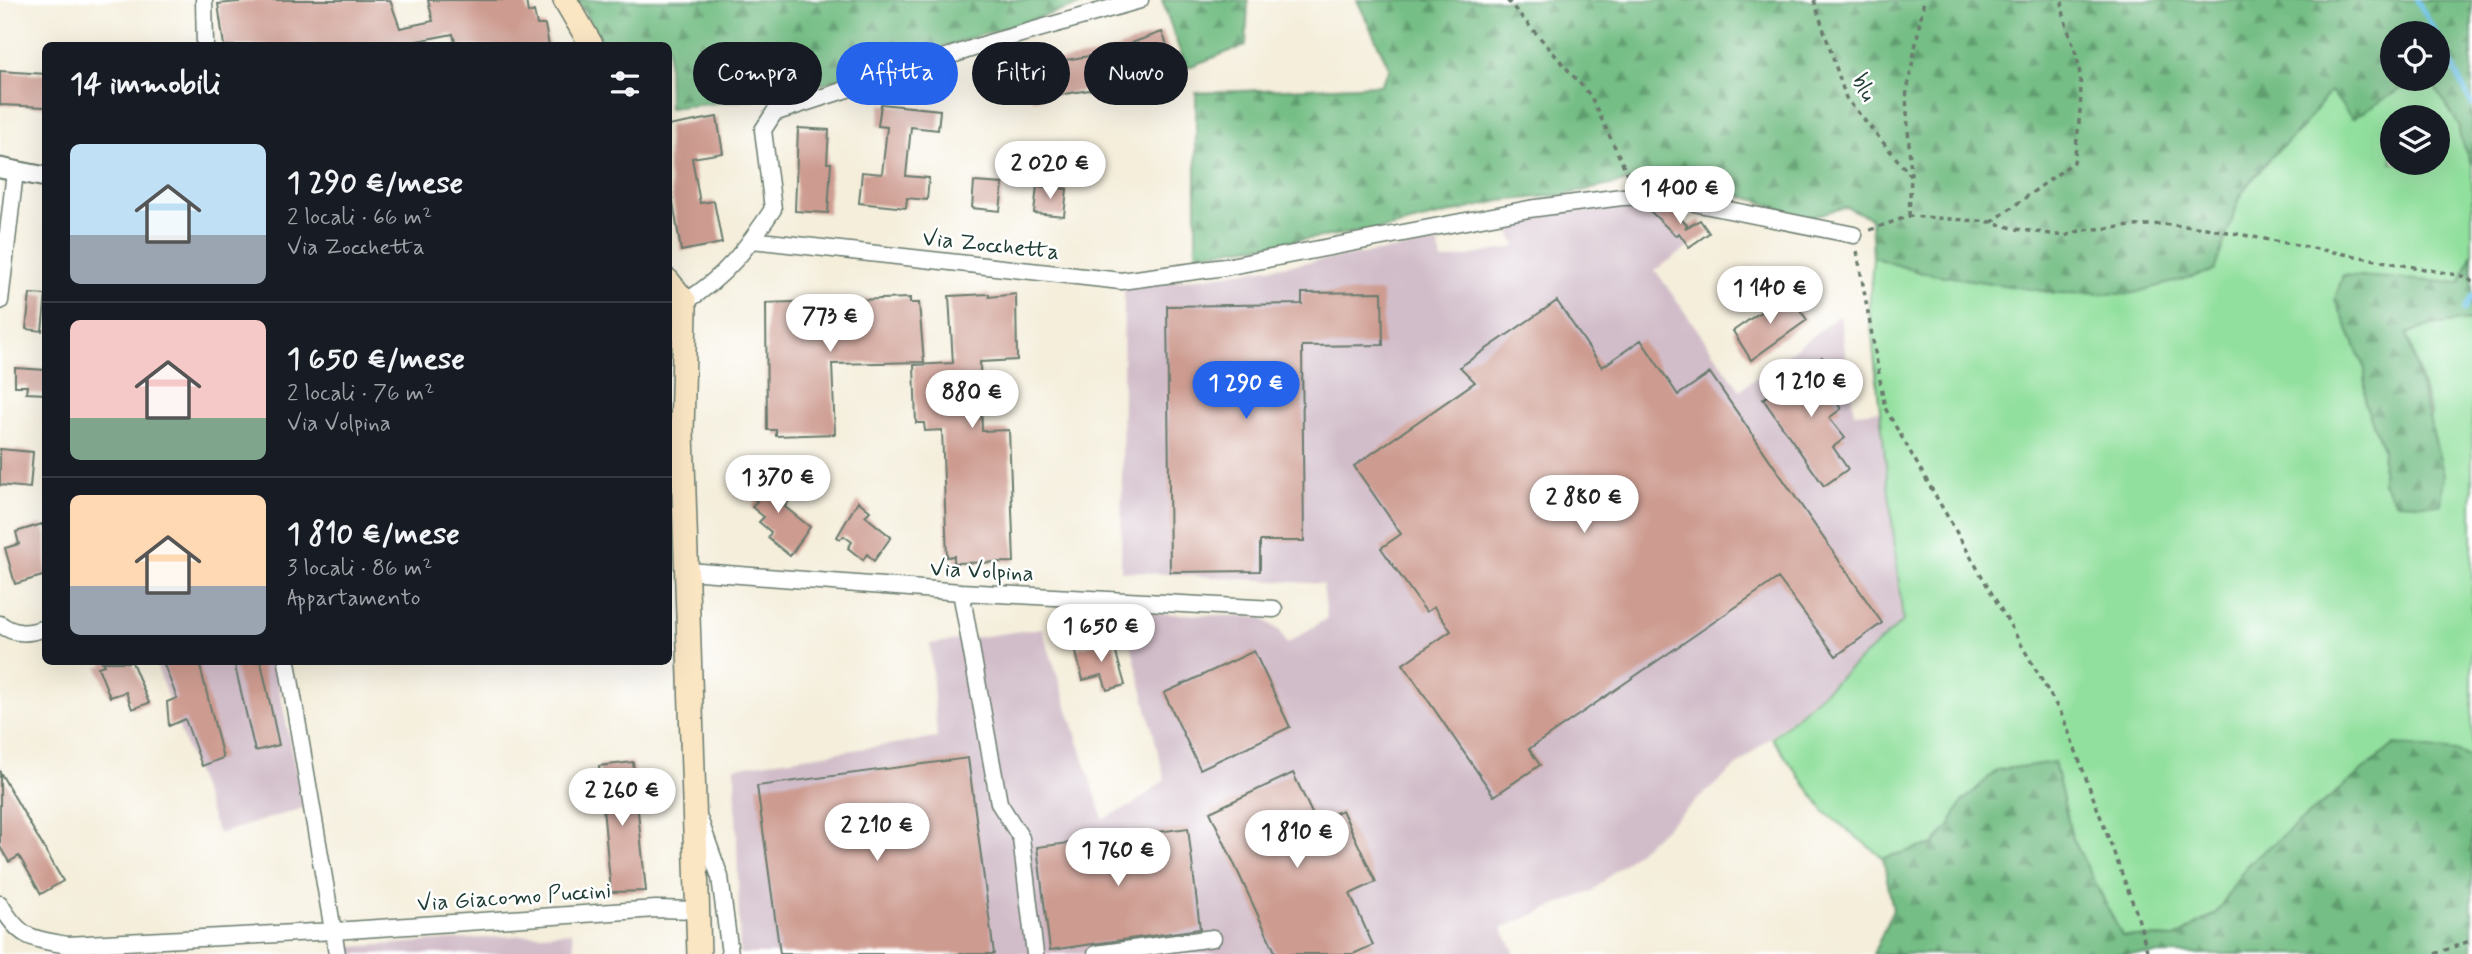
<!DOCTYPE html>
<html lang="it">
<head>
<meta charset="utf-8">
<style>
  :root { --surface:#171b24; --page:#242831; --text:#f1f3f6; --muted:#9ea1a6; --line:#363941; --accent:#2563eb }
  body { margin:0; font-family:Mynerve,sans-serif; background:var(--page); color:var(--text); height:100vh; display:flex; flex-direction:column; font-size:26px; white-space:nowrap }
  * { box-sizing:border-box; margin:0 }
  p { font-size:23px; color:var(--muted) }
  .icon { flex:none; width:38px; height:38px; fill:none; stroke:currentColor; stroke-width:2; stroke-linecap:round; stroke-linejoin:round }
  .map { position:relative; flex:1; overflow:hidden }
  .side { position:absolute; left:42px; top:42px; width:630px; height:623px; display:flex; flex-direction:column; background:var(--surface); border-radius:10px; box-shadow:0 7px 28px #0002 }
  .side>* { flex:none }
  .top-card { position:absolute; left:693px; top:42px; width:665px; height:63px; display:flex; gap:14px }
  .controls { position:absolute; left:2380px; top:21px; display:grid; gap:14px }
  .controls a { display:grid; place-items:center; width:70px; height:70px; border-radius:50%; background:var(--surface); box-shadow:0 7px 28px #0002; font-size:35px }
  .price { position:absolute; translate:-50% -60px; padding:0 16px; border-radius:24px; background:#fff; color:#222; font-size:23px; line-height:46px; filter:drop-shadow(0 2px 4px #0008) }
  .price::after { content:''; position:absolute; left:50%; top:42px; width:21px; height:16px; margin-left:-10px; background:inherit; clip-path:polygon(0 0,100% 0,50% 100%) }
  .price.active { background:var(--accent); color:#fff }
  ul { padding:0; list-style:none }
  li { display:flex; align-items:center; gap:21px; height:175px; padding:0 28px }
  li+li { border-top:2px solid var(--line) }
  li span { display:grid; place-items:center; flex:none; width:196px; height:140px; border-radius:10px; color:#555 }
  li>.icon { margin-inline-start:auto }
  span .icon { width:84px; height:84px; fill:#fffc; stroke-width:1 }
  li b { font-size:30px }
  h2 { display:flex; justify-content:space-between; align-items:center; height:84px; padding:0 28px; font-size:30px }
  .chip { padding:0 24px; border-radius:32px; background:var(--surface); box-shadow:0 7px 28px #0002; font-size:24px; line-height:63px }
  .chip.active { background:var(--accent); color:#fff }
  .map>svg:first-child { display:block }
  .industrial { fill:#d1bdc9 }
  .grass { fill:#92e09e; stroke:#588e69; stroke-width:2; fill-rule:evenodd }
  .forest { fill:url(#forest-firs); stroke:#4a7e5c; stroke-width:2; fill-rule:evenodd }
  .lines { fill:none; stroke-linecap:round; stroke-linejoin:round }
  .stream { stroke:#6cc3e9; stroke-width:5 }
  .building { fill:#cd9b90 }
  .minor-casing { stroke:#6a7b6e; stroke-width:19 }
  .tertiary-casing { stroke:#6a7b6e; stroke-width:23 }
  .secondary-casing { stroke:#6a7b6e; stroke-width:26 }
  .path { stroke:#6a7b6e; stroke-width:3.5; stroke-dasharray:5 5; stroke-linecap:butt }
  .minor { stroke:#fff; stroke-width:16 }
  .tertiary { stroke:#fff; stroke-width:19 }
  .secondary { stroke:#fbe6c4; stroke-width:23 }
  .labels { text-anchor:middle; stroke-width:5; stroke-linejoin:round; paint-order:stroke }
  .street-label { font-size:23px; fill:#1f3d34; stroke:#fff }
</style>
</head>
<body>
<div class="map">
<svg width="2472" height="954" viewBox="0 0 2472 954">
  <defs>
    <pattern id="forest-firs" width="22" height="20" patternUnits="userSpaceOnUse" patternTransform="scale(1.75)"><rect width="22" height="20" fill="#75be85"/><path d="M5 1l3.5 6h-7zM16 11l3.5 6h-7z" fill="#5f9c6e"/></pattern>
  </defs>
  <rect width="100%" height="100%" fill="#fff"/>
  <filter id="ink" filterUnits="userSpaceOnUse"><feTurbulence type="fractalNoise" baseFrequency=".0143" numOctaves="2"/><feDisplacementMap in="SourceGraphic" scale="14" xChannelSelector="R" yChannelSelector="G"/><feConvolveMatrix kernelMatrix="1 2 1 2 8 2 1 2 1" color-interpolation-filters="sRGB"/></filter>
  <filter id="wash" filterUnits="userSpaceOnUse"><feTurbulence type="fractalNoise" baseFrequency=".00686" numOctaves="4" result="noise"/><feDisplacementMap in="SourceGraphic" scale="28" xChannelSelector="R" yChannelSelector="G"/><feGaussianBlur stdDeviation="1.57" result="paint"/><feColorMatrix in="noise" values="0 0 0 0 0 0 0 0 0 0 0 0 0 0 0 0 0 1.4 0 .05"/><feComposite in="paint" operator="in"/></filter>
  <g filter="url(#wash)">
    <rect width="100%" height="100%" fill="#f4eedb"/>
    <path class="industrial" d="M 1626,201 L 1647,208 L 1676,235 L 1679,233 L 1689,247 L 1655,270 L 1740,390 L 1840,315 L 1854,413 L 1880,411 L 1903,622 L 1592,891 L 1502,928 L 1515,954 L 740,954 L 735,767 L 937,738 L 930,644 L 1042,628 L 1103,819 L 1131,806 L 1165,780 L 1123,612 L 1260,617 L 1280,631 L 1287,644 L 1327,618 L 1323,584 L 1121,571 L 1124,289 L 1438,243 L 1442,261 L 1516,247 L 1506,221 Z
      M 155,662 L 274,662 L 303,808 L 218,834 Z
      M 572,932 L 575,954 L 351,954 L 350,947 Z"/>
    <path class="grass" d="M 2411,83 L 2433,85 L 2459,125 L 2459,137 L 2472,165 L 2472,253 L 2460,283 L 2404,280 L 2335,299 L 2365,369 L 2365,403 L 2383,449 L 2382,481 L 2431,415 L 2407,333 L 2432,325 L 2469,320 L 2472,324 L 2472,758 L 2455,751 L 2247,865 L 2217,912 L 2175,938 L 2122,936 L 2072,837 L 2054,762 L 1962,802 L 1948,828 L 1934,844 L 1883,858 L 1825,812 L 1772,738 L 1903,621 L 1869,309 L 1873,257 L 1919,272 L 2056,293 L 2213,271 L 2242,192 L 2269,159 L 2300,130 L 2331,90 L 2352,118 ZM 2392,117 L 2438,117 L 2438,163 L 2392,163 Z"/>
    <path class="forest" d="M 577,0 L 1096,0 L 782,96 L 669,108 L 668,46 L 604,45 Z
      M 1162,0 L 1248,0 L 1246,45 L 1186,68 Z
      M 1357,0 L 2472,0 L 2472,165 L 2459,137 L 2459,125 L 2433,85 L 2411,83 L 2352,119 L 2331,91 L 2300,130 L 2269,159 L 2242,192 L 2214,271 L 2130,294 L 2056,293 L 1919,272 L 1873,257 L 1871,218 L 1846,207 L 1805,218 L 1759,201 L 1703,186 L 1652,187 L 1630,181 L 1562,195 L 1500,201 L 1389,228 L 1196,254 L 1196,93 L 1380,85 L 1390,69 ZM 2392,33 L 2438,33 L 2438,79 L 2392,79 Z
      M 2472,253 L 2472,324 L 2468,320 L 2432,325 L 2407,334 L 2444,475 L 2441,505 L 2396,503 L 2382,481 L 2383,449 L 2365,403 L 2365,369 L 2335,299 L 2343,275 L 2460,283 Z
      M 2395,744 L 2455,751 L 2472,758 L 2472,954 L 1873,954 L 1893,910 L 1883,858 L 1934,844 L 1948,828 L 1962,802 L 1997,770 L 2054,762 L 2072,837 L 2122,936 L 2175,938 L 2217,912 L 2247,865 Z"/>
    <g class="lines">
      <path class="stream" d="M 2417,0 L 2436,33
        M 2438,36 L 2472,105
        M 2464,310 L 2472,296"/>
    </g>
    <g id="blocks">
      <path class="building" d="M 258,0 L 390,0 L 400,28 L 433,21 L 428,0 L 526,0 L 528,13 L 534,11 L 537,25 L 545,25 L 549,46 L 456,46 L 453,34 L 391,46 L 224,46 L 218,4 Z
        M 1162,32 L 1176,68 L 1134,83 L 1032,99 L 1029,66 L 1101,54 Z
        M 0,71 L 46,74 L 46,107 L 0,105 Z
        M 881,104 L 940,110 L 938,130 L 911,127 L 906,176 L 929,178 L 927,200 L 907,198 L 906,208 L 859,203 L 862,172 L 882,174 L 887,127 L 878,126 Z
        M 717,117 L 723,153 L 692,158 L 700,203 L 714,201 L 722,243 L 681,251 L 668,171 L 668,126 Z
        M 798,128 L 829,130 L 827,163 L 831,163 L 828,213 L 795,211 Z
        M 974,182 L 1003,184 L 1000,211 L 972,208 Z
        M 1037,186 L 1067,189 L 1064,216 L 1034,213 Z
        M 1646,207 L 1671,209 L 1687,225 L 1685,228 L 1700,220 L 1709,233 L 1689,247 L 1679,233 L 1676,236 Z
        M 1382,292 L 1383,345 L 1302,346 L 1304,541 L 1260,541 L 1260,571 L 1170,572 L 1167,306 L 1302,304 L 1302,293 Z
        M 1788,293 L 1807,320 L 1751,360 L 1733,331 Z
        M 30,294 L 46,295 L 42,331 L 26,329 Z
        M 989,294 L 989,297 L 1016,294 L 1017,360 L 980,362 L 982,431 L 1009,430 L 1014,562 L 954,563 L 954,556 L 947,557 L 942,430 L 925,431 L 924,423 L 916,423 L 914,365 L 953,363 L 949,296 Z
        M 910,298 L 910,303 L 919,303 L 924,362 L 832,364 L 835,434 L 776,436 L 776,430 L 767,430 L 766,303 Z
        M 1557,301 L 1602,367 L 1641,340 L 1678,395 L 1710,373 L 1882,623 L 1836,656 L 1778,578 L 1529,749 L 1540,765 L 1494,796 L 1403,664 L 1451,631 L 1434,607 L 1426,612 L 1381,548 L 1401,534 L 1354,466 L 1475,382 L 1460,367 Z
        M 1822,357 L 1837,377 L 1826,385 L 1841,409 L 1829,418 L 1845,438 L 1833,447 L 1848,469 L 1824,486 L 1763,399 Z
        M 15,368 L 46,370 L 46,394 L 26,393 L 27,386 L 15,386 Z
        M 0,449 L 33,452 L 30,488 L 0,485 Z
        M 764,472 L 779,485 L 776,490 L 789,501 L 785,507 L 810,527 L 790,556 L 768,538 L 771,532 L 759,522 L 764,517 L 752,507 L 757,501 L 748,495 Z
        M 858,501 L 870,511 L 865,516 L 891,537 L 874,561 L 867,554 L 863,560 L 848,548 L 852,542 L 844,536 L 840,539 L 837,537 Z
        M 42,524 L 46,535 L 46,575 L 15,584 L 5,548 L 19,544 L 16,532 Z
        M 1112,639 L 1125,685 L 1107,690 L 1102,675 L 1083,680 L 1075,649 Z
        M 1254,651 L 1290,727 L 1200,769 L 1164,693 Z
        M 102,662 L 132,662 L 149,703 L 132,709 L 126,692 L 110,697 L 98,667 L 104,665 Z
        M 163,662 L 199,662 L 223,758 L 202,766 L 185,719 L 169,726 L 167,702 L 177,698 Z
        M 234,662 L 261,662 L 279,745 L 255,751 Z
        M 968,758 L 994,954 L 780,954 L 757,786 Z
        M 633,762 L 646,891 L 611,892 L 599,766 Z
        M 0,772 L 63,881 L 41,894 L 19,856 L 9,862 L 0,847 Z
        M 1293,773 L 1316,822 L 1342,810 L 1376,882 L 1350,894 L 1373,945 L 1353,954 L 1276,954 L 1210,812 Z
        M 1188,828 L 1200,929 L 1050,950 L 1037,847 Z"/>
    </g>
  </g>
  <g filter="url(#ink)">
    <use href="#blocks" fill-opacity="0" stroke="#6a7b6e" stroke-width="2"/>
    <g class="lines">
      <defs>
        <path id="minor" d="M 204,0 L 205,46
          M 752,240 L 1121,281 L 1225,267 L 1529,209 L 1622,197 L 1659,196 L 1854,235
          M 0,301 L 15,172
          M 685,302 C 725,277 747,248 773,209 L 763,130 L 774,113 L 989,43 L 1140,0
          M 688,571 L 961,592 L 1274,609
          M 961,592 L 999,803 L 1021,838 L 1035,954
          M 0,624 C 15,635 28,634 45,628
          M 287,662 L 337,954
          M 700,821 L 720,877 L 730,954
          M 0,904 C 20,938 29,938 67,945 L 334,931 L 656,909 L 697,910
          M 1096,954 L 1213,938"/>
        <path id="tertiary" d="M 0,168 L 46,177"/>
        <path id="secondary" d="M 565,0 L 592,46
          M 668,281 L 685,302 L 685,310 L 682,432 L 699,954"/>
      </defs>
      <use href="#minor" class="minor-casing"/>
      <use href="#tertiary" class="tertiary-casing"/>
      <use href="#secondary" class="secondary-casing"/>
      <path class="path" d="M 1507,0 L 1590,95 L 1631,181
        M 1814,0 L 1846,98 L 1911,176
        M 1909,216 L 1911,176 L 1906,97 L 1924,0
        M 1992,222 L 2074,162 C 2078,130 2085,90 2077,58 C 2072,38 2063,22 2062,0
        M 1870,230 L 1909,216 L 1992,222 L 2016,229 L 2065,236 L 2082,230 L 2161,224 L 2206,228 L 2467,277 L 2472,282
        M 1857,251 L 1885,408 L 2063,717 L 2137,914 L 2148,954
        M 2435,954 L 2472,940"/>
      <use href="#minor" class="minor"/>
      <use href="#tertiary" class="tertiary"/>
      <use href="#secondary" class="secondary"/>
    </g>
  </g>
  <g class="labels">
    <g class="street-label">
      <text transform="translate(1865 87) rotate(61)" y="8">blu</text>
      <text transform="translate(991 244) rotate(6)" y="8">Via Zocchetta</text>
      <text transform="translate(982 570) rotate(3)" y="8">Via Volpina</text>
      <text transform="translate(514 896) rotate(-4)" y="8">Via Giacomo Puccini</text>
    </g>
  </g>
</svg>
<div class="controls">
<a><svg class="icon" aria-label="locate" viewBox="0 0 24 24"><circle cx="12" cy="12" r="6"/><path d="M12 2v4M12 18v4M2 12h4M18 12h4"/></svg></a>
<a><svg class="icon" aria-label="layers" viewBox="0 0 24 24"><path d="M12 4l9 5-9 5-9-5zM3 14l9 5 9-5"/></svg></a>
</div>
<b class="price" style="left:1050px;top:201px">2 020 €</b>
<b class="price" style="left:1680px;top:226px">1 400 €</b>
<b class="price" style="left:1770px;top:326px">1 140 €</b>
<b class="price" style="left:830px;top:354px">773 €</b>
<b class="price" style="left:1811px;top:419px">1 210 €</b>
<b class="price active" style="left:1246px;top:421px">1 290 €</b>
<b class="price" style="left:972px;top:430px">880 €</b>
<b class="price" style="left:778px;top:515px">1 370 €</b>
<b class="price" style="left:1584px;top:535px">2 880 €</b>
<b class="price" style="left:1101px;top:664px">1 650 €</b>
<b class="price" style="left:622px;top:828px">2 260 €</b>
<b class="price" style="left:877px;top:863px">2 210 €</b>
<b class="price" style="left:1297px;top:870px">1 810 €</b>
<b class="price" style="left:1118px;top:888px">1 760 €</b>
<div class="top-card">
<a class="chip">Compra</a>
<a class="chip active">Affitta</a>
<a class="chip">Filtri</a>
<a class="chip">Nuovo</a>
</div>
<section class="side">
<h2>14 immobili<svg class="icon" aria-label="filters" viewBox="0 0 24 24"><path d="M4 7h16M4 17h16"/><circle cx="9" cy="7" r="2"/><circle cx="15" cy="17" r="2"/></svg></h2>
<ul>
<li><span style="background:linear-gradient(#bfe0f5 65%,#9aa5b1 0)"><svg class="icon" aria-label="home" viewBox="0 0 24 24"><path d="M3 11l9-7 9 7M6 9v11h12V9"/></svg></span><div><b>1 290 €/mese</b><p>2 locali · 66 m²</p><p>Via Zocchetta</p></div></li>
<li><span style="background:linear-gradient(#f6c9c9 70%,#7fa58c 0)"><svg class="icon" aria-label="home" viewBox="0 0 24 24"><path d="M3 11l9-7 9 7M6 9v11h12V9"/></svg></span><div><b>1 650 €/mese</b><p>2 locali · 76 m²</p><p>Via Volpina</p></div></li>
<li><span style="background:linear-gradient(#ffd9b3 65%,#9aa5b1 0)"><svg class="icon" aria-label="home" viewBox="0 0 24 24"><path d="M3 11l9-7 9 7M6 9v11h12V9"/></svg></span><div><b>1 810 €/mese</b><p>3 locali · 86 m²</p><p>Appartamento</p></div></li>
</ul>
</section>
</div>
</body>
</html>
